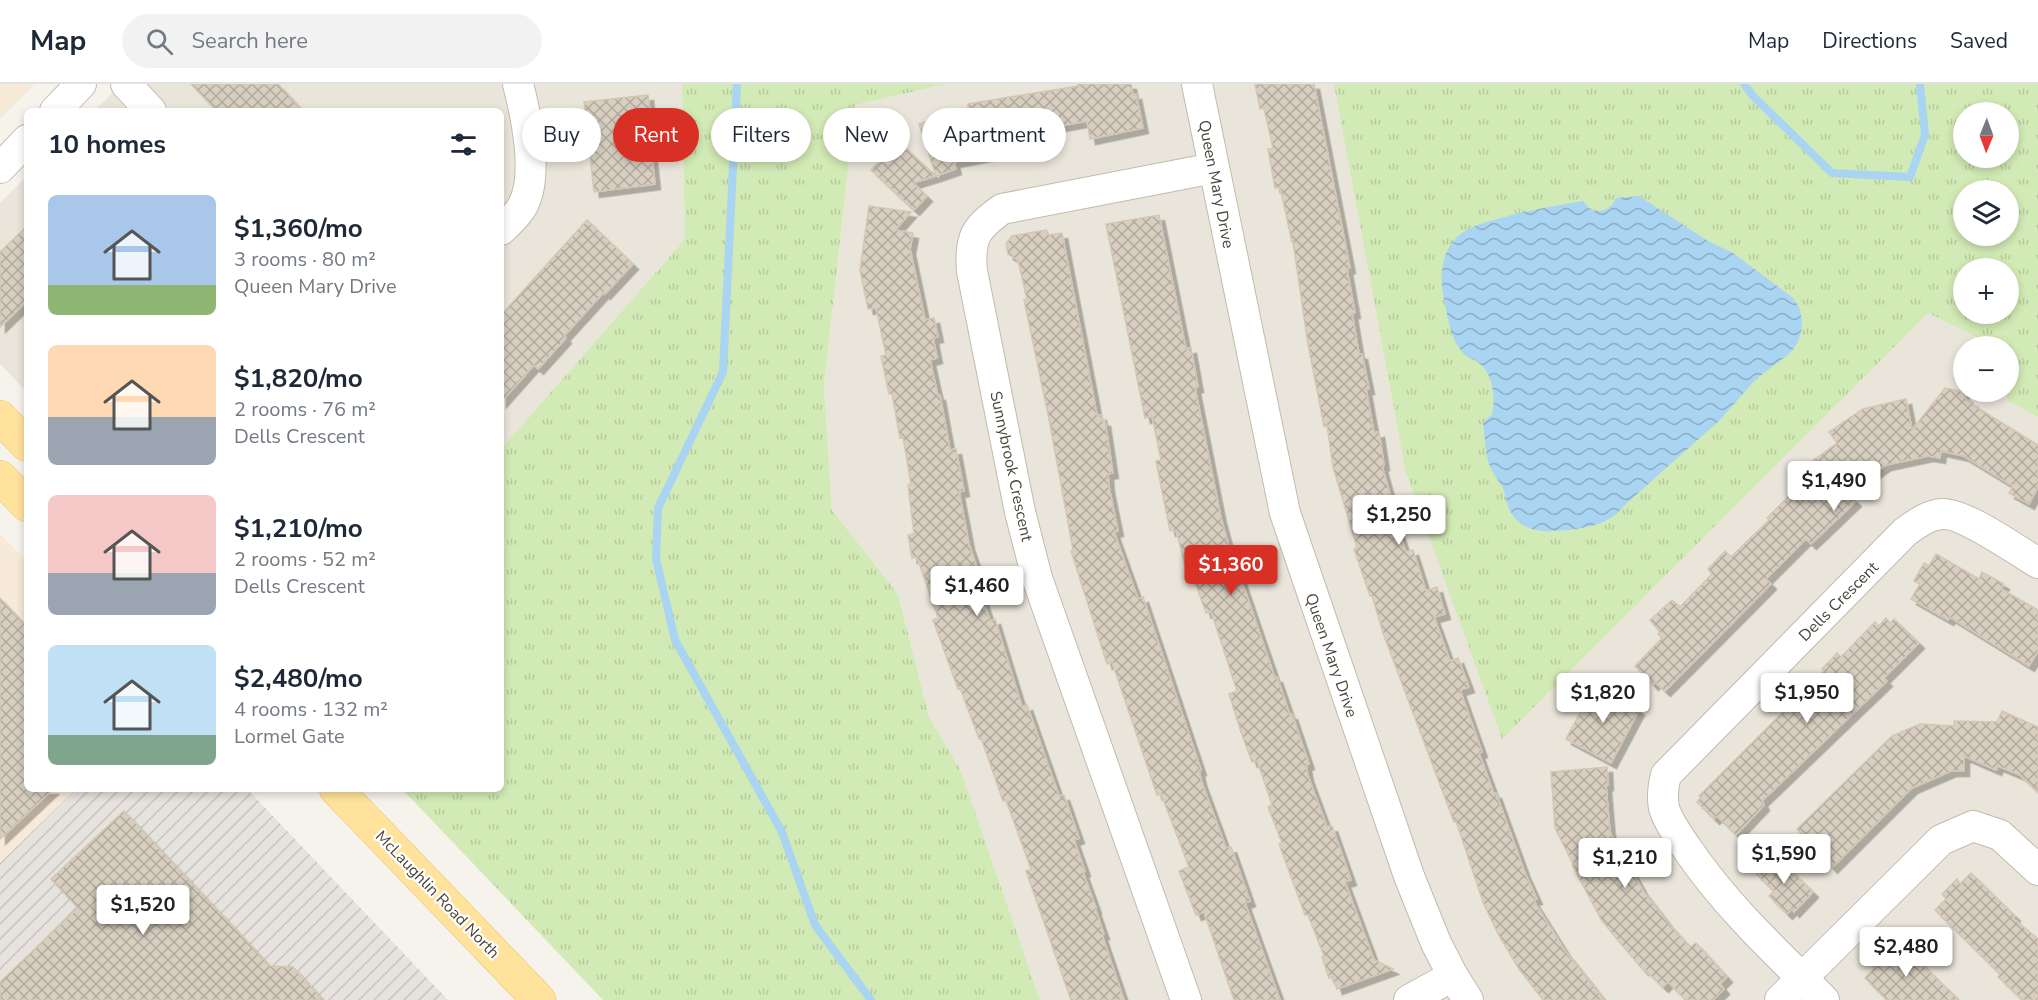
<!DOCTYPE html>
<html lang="en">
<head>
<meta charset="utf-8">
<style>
  :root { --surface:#fff; --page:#f2f2f3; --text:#1f2937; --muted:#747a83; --line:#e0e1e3; --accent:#d93025 }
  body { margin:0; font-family:"Nunito Sans",sans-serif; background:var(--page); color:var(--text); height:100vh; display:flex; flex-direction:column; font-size:22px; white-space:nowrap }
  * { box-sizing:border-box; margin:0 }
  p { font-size:20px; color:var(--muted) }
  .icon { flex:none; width:33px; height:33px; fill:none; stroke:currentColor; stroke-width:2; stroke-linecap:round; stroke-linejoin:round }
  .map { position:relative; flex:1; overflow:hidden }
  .sheet { position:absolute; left:24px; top:24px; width:480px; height:684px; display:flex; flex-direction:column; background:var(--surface); border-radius:9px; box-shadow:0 3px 9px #0003 }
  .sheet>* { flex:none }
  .top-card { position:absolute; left:522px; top:24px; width:570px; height:54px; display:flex; gap:12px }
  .needle { width:39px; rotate:181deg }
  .controls { position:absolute; left:1953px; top:18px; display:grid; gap:12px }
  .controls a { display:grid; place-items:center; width:66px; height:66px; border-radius:50%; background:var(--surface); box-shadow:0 3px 9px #0003; font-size:30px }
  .price { position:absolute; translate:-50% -51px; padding:0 14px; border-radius:6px; background:#fff; color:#222; font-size:20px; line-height:39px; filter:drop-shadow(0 2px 3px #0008) }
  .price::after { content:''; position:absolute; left:50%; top:36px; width:18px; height:14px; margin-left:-9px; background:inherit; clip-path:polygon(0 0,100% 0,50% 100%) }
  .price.selected { background:var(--accent); color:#fff }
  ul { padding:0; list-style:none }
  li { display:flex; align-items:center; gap:18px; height:150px; padding:0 24px }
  li span { display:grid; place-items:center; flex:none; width:168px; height:120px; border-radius:9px; color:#555 }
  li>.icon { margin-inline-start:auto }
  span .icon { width:72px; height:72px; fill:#fffc; stroke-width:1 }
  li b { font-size:26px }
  h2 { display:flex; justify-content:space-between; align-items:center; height:72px; padding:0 24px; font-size:26px }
  .tag { padding:0 21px; border-radius:27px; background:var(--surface); box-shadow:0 3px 9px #0003; font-size:21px; line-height:54px }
  .tag.selected { background:var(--accent); color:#fff }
  header { display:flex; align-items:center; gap:36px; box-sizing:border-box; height:84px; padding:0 30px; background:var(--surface); border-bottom:2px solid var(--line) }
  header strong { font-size:28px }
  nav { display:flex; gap:33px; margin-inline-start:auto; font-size:21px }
  .search { width:420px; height:54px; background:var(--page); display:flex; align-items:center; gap:15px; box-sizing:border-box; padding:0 21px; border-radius:33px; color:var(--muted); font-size:22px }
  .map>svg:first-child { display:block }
  .residential { fill:#eae5da; fill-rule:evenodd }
  .commercial { fill:#f7ead8 }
  .industrial { fill:url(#industrial-furrows) }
  .park { fill:url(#park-tufts); fill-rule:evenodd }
  .water { fill:url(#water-waves) }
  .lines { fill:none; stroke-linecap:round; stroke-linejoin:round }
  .stream { stroke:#a9d4f2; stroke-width:8 }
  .building { fill:url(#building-cross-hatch); stroke:#d3c7b4; stroke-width:1.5; filter:url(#shadow) }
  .minor-casing { stroke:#c2bbae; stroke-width:32 }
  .major-casing { stroke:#e6c16a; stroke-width:34 }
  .minor { stroke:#fff; stroke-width:30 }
  .major { stroke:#ffe39c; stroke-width:33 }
  .labels { text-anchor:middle; stroke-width:4.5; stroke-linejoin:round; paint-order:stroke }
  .street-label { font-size:16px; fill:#4b4439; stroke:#fff }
</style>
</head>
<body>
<header>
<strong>Map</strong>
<div class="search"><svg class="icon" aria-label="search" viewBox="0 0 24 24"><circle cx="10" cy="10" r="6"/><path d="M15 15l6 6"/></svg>Search here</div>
<nav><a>Map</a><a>Directions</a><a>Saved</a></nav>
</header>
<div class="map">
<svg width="2038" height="916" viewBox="0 0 2038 916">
  <defs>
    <pattern id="industrial-furrows" width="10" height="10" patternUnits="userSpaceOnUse" patternTransform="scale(1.5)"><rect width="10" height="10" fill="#e6e2dd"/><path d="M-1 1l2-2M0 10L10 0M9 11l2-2" fill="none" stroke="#c7c3be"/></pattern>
    <pattern id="park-tufts" width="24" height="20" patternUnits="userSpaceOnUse" patternTransform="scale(1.5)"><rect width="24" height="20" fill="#d2eab5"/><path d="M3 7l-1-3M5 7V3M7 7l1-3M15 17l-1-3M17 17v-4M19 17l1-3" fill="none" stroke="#b6ca9c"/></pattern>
    <pattern id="water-waves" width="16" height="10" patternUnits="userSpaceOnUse" patternTransform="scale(1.5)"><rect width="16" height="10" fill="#a9d4f2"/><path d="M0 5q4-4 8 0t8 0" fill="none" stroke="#8caec5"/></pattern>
    <pattern id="building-cross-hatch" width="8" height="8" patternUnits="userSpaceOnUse" patternTransform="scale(1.5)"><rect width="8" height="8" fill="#d8cfc1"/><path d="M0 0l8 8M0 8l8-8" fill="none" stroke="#b1aa9e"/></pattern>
    <filter id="shadow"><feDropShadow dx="5.5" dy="5.5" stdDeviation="0" flood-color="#0004"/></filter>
  </defs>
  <rect width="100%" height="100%" fill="#f6f3ec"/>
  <path class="residential" d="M 122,0 L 682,0 L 685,155 L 501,365 L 501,27 L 94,27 Z
    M 948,0 L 2038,0 L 2038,916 L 1040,916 L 961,687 L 929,633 L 898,510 L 832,426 L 824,302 L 855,21 ZM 1964,28 L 2008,28 L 2008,74 L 1964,74 ZM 1964,106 L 2008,106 L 2008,152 L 1964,152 ZM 1964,184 L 2008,184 L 2008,230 L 1964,230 ZM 1964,262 L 2008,262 L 2008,308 L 1964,308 Z
    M 27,92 L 27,308 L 0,280 L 0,119 Z"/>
  <path class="commercial" d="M 0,0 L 35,0 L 0,35 Z
    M 0,450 L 27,478 L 27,705 L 76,705 L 0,779 Z"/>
  <path class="industrial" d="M 76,705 L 247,705 L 448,916 L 0,916 L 0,779 Z"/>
  <path class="park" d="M 682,0 L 947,0 L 855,21 L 824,302 L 832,426 L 898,510 L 929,633 L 961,687 L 1040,916 L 603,916 L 402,705 L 501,705 L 501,365 L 685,155 Z
    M 1334,0 L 2038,0 L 2038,333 L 2009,317 L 2005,308 L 2008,308 L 2008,262 L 1982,262 L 1977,253 L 1928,229 L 1502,655 L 1406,389 ZM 1964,28 L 2008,28 L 2008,74 L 1964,74 ZM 1964,106 L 2008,106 L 2008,152 L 1964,152 ZM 1964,184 L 2008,184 L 2008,230 L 1964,230 Z"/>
  <path class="water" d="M 1639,112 L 1708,157 L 1733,169 L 1792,213 L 1799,223 L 1802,236 L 1801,248 L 1797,260 L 1789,270 L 1756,295 L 1721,335 L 1626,420 C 1611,438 1597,442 1574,445 C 1549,449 1519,451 1508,422 C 1506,416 1505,410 1503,404 C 1499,396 1492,389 1489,380 C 1485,367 1485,352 1483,339 L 1492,330 C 1496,314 1493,290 1479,279 C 1475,275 1467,274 1464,270 C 1450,255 1448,234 1444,215 C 1438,188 1442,157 1471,144 C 1480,139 1491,137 1501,134 C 1528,126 1555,122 1583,117 L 1591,126 C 1603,129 1611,125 1616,114 Z"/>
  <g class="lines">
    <path class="stream" d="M 737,0 L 723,288 L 658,424 L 656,475 L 675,556 L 782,748 L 815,841 L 871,916
      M 1744,0 L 1753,12 L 1832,89 L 1910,93 L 1925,51 L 1920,0"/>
  </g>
  <path class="building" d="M 191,0 L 278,0 L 303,27 L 217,27 Z
    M 1078,0 L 1131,0 L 1133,11 L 1136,10 L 1143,44 L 1090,55 L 1087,37 L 1049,44 L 1050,49 L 1043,51 L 1044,56 L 991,65 L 992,71 L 954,78 L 956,85 L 936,92 L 919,40 L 968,24 L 968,20 L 1078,2 Z
    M 1255,0 L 1314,0 L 1350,184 L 1347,185 L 1355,229 L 1352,229 L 1359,270 L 1362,270 L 1369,305 L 1366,305 L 1374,349 L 1379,348 L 1384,381 L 1382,382 L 1393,421 L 1390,422 L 1406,468 L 1413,466 L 1426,507 L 1437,503 L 1445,530 L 1434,533 L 1450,577 L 1458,574 L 1469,603 L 1460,606 L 1482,668 L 1479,669 L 1494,710 L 1496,709 L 1525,789 L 1537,815 L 1533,816 L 1565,867 L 1604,916 L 1543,916 L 1519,885 L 1498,850 L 1483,818 L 1456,737 L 1454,738 L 1383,549 L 1372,512 L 1370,512 L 1354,465 L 1357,464 L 1333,383 L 1327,341 L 1324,342 L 1308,260 L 1293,158 L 1292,158 L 1280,103 L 1275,104 L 1268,65 L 1273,64 L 1264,24 L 1260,25 Z
    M 648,11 L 653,55 L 650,55 L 655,100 L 594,108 L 584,18 Z
    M 898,57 L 936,92 L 913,99 L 927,112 L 914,126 L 871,86 Z
    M 869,122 L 911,128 L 895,146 L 913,149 L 910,165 L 925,236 L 934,234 L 938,253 L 933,254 L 937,274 L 930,276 L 938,312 L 940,311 L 950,366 L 956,365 L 964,407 L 959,408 L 969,460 L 982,498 L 978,500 L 990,537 L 995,535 L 1022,623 L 1027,621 L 1059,712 L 1064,711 L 1079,754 L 1074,756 L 1085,787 L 1083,788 L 1096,824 L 1095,824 L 1104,850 L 1102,851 L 1124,916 L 1071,916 L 1026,787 L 1031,785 L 1006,716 L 1003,717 L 981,654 L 979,655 L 960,604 L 958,605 L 933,536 L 938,534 L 917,473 L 912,474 L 908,451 L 914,450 L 908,401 L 911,400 L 903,353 L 900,354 L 892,310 L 889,310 L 881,272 L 886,271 L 876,224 L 868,225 L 860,186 Z
    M 1159,131 L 1186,265 L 1191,264 L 1198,303 L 1195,304 L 1221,434 L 1234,481 L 1236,480 L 1275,594 L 1277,593 L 1290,631 L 1292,630 L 1309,680 L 1306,681 L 1308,692 L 1327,743 L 1332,742 L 1351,796 L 1345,798 L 1374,876 L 1393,885 L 1337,905 L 1333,893 L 1329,894 L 1322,873 L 1324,872 L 1308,831 L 1305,831 L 1279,760 L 1282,759 L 1268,723 L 1272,721 L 1257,676 L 1252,678 L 1241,648 L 1229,610 L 1237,607 L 1211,527 L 1206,529 L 1191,487 L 1187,488 L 1176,446 L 1170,447 L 1156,377 L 1161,376 L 1152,332 L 1145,334 L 1106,140 Z
    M 587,136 L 633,180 L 605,210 L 604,208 L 564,252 L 566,254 L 538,285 L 534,281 L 501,318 L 501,231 Z
    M 27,142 L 27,217 L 0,243 L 0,168 Z
    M 1046,146 L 1049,151 L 1062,149 L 1097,331 L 1101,331 L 1102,337 L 1105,337 L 1112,383 L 1113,389 L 1108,390 L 1109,403 L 1118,447 L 1114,448 L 1138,515 L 1143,513 L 1201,686 L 1199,686 L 1201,696 L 1226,764 L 1231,763 L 1250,817 L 1245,819 L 1280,916 L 1234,916 L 1204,828 L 1196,831 L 1179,787 L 1189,783 L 1161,710 L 1157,711 L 1112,578 L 1107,580 L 1071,467 L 1073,466 L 1049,335 L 1024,216 L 1027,216 L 1018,176 L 1008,170 L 1006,160 L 1012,152 Z
    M 1945,304 L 1963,308 L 1966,316 L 1973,318 L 1973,321 L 2038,361 L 2038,403 L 2029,420 L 2009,409 L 2013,402 L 1964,372 L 1941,367 L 1940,374 L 1928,372 L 1886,381 L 1861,398 L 1863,401 L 1849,411 L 1856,417 L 1831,441 L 1811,460 L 1806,455 L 1766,495 L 1771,500 L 1665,607 L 1655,598 L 1653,601 L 1635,582 L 1662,554 L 1658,550 L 1660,548 L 1650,536 L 1672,516 L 1680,523 L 1712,490 L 1708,485 L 1725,467 L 1731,473 L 1769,436 L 1767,434 L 1802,399 L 1796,392 L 1811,378 L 1837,359 L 1829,348 L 1863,325 L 1906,315 L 1912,346 Z
    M 1936,470 L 1979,495 L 1982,488 L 2004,500 L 2001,505 L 2038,526 L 2038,567 L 2029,582 L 1950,533 L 1948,536 L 1911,515 L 1920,500 L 1914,497 L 1924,479 L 1929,482 Z
    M 0,514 L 27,543 L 27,705 L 53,705 L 0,755 Z
    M 1886,534 L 1890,539 L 1894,535 L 1919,559 L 1884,594 L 1887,597 L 1762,717 L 1764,721 L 1736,751 L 1717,732 L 1714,735 L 1697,718 L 1701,713 L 1699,712 L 1824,587 L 1822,585 L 1837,569 L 1841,573 L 1875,538 L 1879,542 Z
    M 1595,601 L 1639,626 L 1611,679 L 1566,655 Z
    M 2002,627 L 2038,643 L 2038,708 L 2020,691 L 1998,682 L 1996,686 L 1964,672 L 1964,687 L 1951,687 L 1912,704 L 1832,784 L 1797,745 L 1892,652 L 1920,640 L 1954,642 L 1954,637 L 1997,638 Z
    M 1607,683 L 1608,701 L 1606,702 L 1610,748 L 1630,786 L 1631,785 L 1643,807 L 1668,839 L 1690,863 L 1696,859 L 1727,893 L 1720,900 L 1724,905 L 1713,916 L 1686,916 L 1668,898 L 1663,903 L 1644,885 L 1643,886 L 1602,837 L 1572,781 L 1573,780 L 1555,744 L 1551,688 Z
    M 124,727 L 270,882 L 293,883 L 323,916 L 0,916 L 0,898 L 78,824 L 51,795 Z
    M 1775,771 L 1813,808 L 1794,828 L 1792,825 L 1787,830 L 1769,812 L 1774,807 L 1756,790 Z
    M 1971,789 L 2015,832 L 2013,834 L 2038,855 L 2038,916 L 2023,916 L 1998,893 L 2000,890 L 1935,826 L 1946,815 L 1942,810 L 1957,795 L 1960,800 Z
    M 1901,859 L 1935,893 L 1959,916 L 1887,916 L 1865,894 L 1874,884 L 1871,881 L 1886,866 L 1890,870 Z"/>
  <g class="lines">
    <defs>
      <path id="minor" d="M 126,0 L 151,27
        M 1197,0 L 1285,429 L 1409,792 L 1436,859 L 1453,892 L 1468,916
        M 55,27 L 81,0
        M 0,84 L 27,56
        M 501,146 C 508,139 519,130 523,121 C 539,91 526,31 518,0
        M 1186,916 L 1037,494 L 1020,428 L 972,187 C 969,153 976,144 1002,125 L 1214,84
        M 1409,916 L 1453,892
        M 1780,916 L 1941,756 L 1973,742 L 2000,751 L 2038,786
        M 1824,916 C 1776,868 1726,822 1688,766 C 1680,754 1670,741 1665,727 C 1661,715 1663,703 1666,691 L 1905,448 C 1916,440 1928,431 1942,430 C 1963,428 2018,467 2038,479"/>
      <path id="major" d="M 0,333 L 27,361
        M 0,393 L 27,421
        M 336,705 L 539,916"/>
    </defs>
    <use href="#minor" class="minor-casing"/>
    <use href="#major" class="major-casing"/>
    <use href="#minor" class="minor"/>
    <use href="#major" class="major"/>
  </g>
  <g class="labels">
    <g class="street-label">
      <text transform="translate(1217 100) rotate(79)" y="6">Queen Mary Drive</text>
      <text transform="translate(1012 382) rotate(78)" y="6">Sunnybrook Crescent</text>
      <text transform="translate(1838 517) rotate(-45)" y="6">Dells Crescent</text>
      <text transform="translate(1332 571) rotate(71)" y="6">Queen Mary Drive</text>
      <text transform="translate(438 810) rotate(46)" y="6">McLaughlin Road North</text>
    </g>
  </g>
</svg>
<div class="controls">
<a><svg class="needle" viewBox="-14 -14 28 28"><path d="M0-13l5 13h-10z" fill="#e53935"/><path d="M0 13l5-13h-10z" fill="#747a83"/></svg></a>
<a><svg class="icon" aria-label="layers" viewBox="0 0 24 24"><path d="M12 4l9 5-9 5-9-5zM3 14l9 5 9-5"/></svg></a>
<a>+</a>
<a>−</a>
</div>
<b class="price" style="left:1834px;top:428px">$1,490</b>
<b class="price" style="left:1399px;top:462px">$1,250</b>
<b class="price selected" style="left:1231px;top:512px">$1,360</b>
<b class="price" style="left:977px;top:533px">$1,460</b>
<b class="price" style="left:1603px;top:640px">$1,820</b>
<b class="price" style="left:1807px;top:640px">$1,950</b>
<b class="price" style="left:1784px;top:801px">$1,590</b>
<b class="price" style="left:1625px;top:805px">$1,210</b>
<b class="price" style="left:143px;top:852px">$1,520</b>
<b class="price" style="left:1906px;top:894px">$2,480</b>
<div class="top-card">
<a class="tag">Buy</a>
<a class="tag selected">Rent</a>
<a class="tag">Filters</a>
<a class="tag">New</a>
<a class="tag">Apartment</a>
</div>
<section class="sheet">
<h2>10 homes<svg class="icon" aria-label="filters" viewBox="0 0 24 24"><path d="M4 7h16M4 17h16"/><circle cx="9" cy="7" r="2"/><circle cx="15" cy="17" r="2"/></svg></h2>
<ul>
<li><span style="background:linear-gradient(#a9c7e8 75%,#8fb573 0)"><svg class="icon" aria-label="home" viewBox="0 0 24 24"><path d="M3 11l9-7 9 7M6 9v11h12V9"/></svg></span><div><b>$1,360/mo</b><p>3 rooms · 80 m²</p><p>Queen Mary Drive</p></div></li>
<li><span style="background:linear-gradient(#ffd9b3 60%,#9aa5b1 0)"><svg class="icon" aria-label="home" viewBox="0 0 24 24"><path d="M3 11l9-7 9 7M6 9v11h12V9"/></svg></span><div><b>$1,820/mo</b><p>2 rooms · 76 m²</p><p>Dells Crescent</p></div></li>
<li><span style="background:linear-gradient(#f6c9c9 65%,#9aa5b1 0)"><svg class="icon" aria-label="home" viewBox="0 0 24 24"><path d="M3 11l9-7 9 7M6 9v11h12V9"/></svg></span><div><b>$1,210/mo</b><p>2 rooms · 52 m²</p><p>Dells Crescent</p></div></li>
<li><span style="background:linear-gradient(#bfe0f5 75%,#7fa58c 0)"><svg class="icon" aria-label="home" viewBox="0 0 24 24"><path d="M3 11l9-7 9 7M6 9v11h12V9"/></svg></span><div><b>$2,480/mo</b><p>4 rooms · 132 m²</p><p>Lormel Gate</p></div></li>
</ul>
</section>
</div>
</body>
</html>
